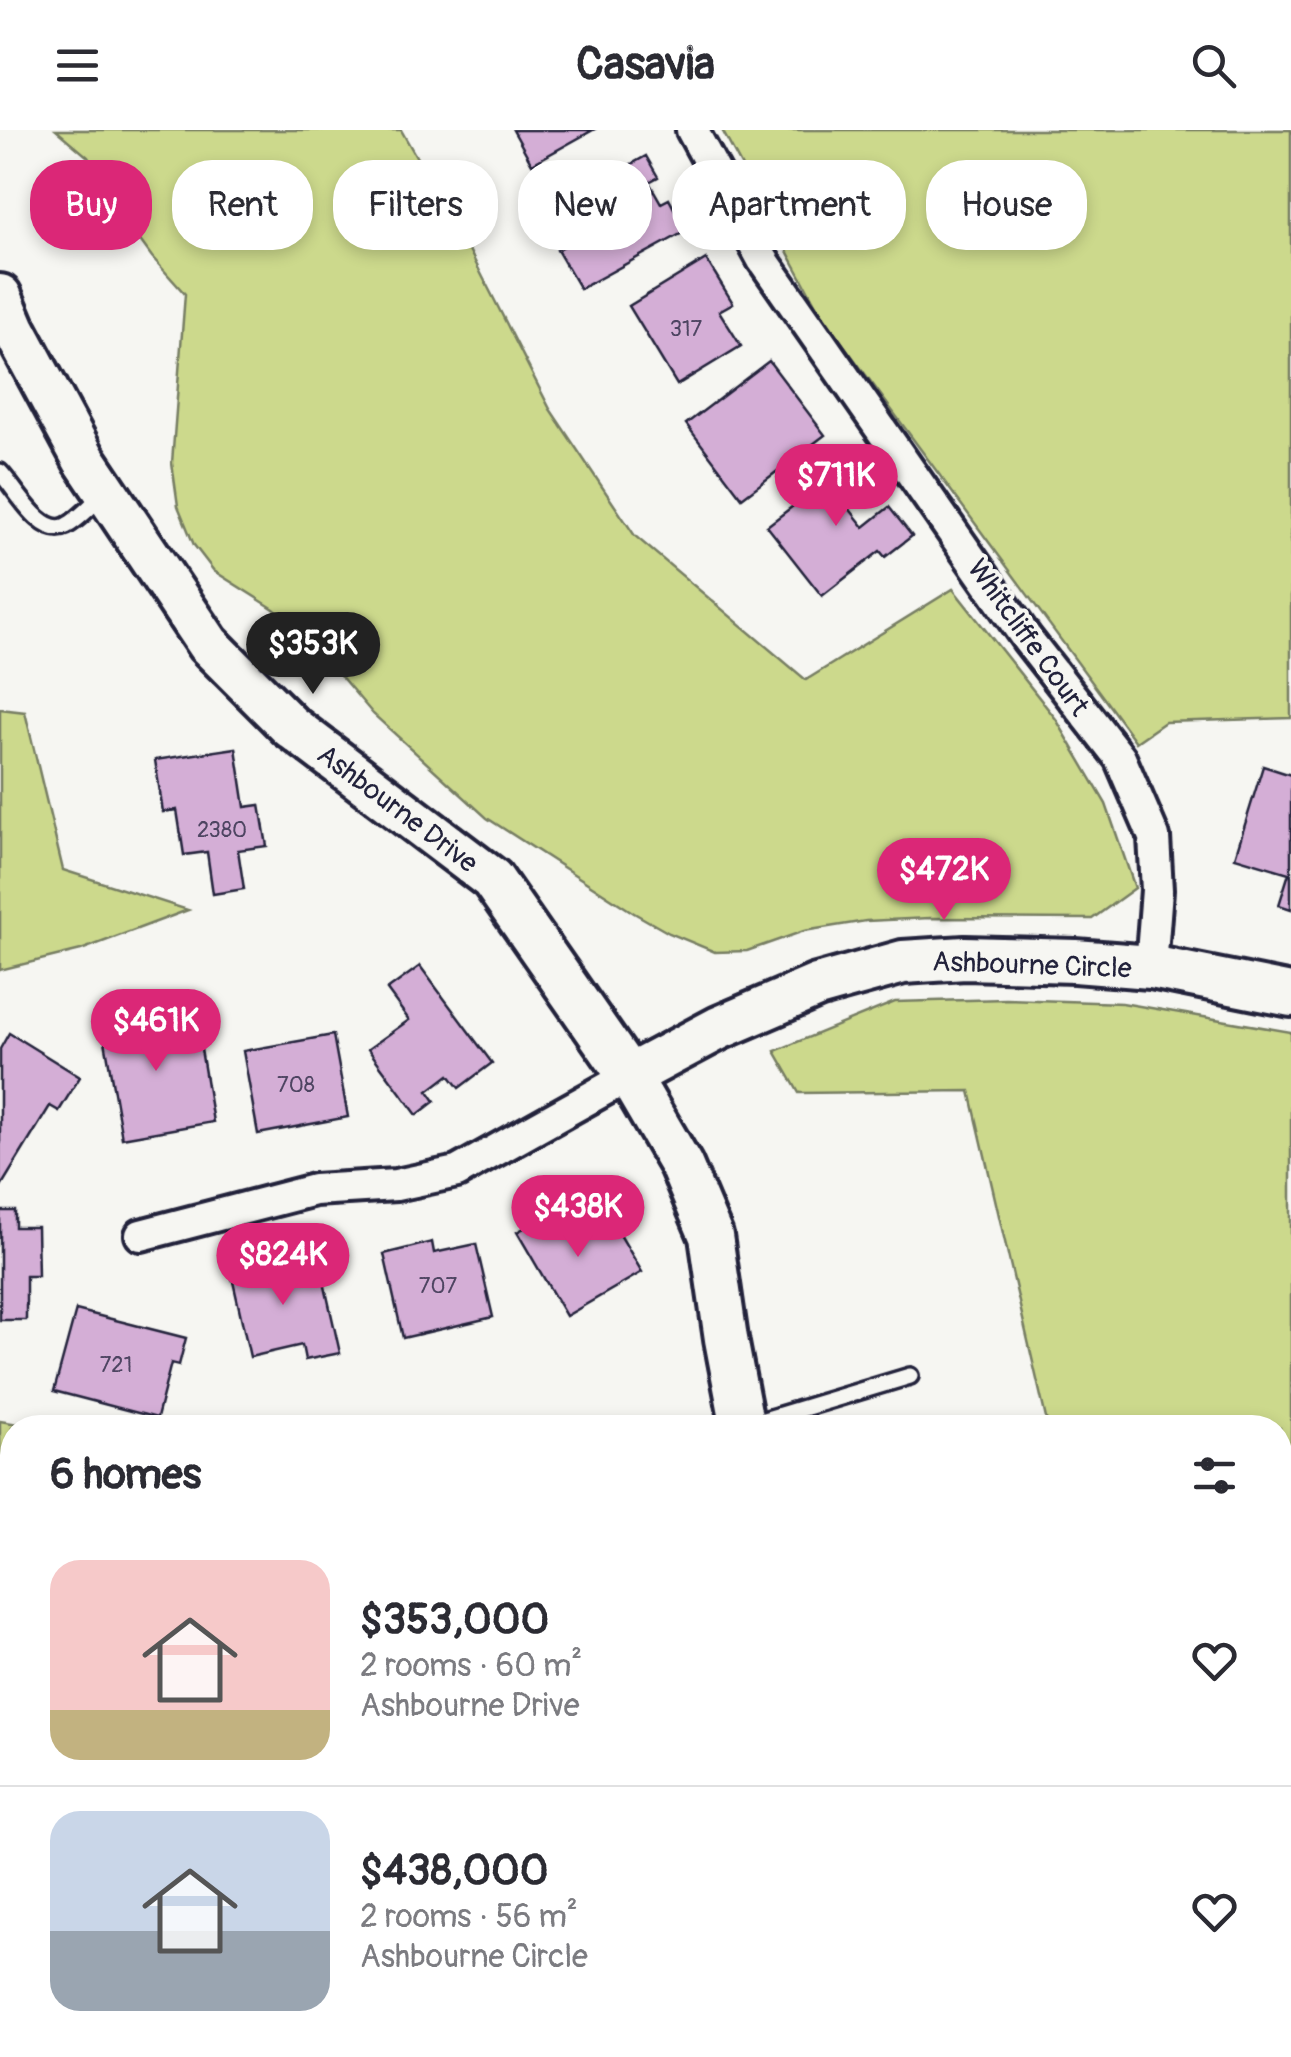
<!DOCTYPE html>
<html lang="en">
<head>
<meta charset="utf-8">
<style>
  :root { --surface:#fff; --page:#f2f2f3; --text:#2b2b33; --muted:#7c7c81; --line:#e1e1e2; --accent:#db2777 }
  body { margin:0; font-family:Pangolin,sans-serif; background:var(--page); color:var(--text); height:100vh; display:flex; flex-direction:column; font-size:38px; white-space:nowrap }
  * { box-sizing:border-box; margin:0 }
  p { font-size:32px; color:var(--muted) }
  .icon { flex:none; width:55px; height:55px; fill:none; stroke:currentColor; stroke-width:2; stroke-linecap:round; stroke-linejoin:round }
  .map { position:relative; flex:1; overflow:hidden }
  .drawer { position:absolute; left:0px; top:1285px; width:1292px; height:642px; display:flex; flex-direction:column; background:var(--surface); border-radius:40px 40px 0 0; box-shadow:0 5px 15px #0003 }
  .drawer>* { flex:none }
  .guide { position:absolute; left:30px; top:30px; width:1232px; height:90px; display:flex; gap:20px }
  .price { position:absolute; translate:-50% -85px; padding:0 22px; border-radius:35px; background:var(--accent); color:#fff; font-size:32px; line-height:65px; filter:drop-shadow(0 2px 5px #0008) }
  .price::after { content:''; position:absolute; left:50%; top:60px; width:30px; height:22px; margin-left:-15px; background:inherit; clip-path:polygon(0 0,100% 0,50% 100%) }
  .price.selected { background:#222; color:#fff }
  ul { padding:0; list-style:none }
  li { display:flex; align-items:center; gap:30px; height:250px; padding:0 50px }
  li+li { border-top:2px solid var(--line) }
  li span { display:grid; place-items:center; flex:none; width:280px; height:200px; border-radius:30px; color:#555 }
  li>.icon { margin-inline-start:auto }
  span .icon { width:120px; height:120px; fill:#fffc; stroke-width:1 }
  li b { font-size:42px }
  h2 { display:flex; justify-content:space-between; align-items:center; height:120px; padding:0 50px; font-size:42px }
  .tag { padding:0 35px; border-radius:40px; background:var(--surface); box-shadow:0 5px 15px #0003; font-size:35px; line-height:90px }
  .tag.selected { background:var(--accent); color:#fff }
  header { display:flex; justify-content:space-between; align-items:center; height:130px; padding:0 50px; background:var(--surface); font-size:45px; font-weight:700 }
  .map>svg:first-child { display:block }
  .green { fill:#ccd98c; stroke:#777e64; stroke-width:2.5 }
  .building { fill:#d4aed6; stroke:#22223b; stroke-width:2.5 }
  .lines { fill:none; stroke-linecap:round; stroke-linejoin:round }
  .lane-casing { stroke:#22223b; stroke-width:22 }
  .street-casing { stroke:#22223b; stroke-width:38 }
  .secondary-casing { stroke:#22223b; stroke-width:50 }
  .lane { stroke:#f6f6f2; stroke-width:15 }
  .street { stroke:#f6f6f2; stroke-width:30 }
  .secondary { stroke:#f6f6f2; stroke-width:42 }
  .labels { text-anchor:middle; stroke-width:8; stroke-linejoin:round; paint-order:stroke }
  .number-label { font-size:22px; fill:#4e4562 }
  .street-label { font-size:28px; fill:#22223b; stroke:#f6f6f2 }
</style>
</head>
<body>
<header><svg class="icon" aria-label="menu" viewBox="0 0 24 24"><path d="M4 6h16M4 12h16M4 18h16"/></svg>Casavia<svg class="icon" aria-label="search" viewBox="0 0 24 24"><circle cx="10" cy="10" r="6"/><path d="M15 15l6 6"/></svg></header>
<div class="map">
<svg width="1291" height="1927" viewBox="0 0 1291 1927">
  <rect width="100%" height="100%" fill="#f6f6f2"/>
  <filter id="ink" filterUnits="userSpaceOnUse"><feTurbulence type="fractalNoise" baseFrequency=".01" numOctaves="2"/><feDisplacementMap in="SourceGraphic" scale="20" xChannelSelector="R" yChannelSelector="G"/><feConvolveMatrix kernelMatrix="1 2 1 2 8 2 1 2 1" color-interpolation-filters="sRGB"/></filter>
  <g filter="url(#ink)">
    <path class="green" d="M 56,0 L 401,0 L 467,116 L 550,279 L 635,406 L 806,550 L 953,459 L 1056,589 L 1106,674 L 1135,758 L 1092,789 L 930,788 L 866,791 L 804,801 L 747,821 L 715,822 L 669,803 L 634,783 L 487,688 L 373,584 L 310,510 L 274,479 L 214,441 L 194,415 L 178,376 L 172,333 L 185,164 L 152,127 L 118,80 L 88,27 Z
      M 722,0 L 1291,0 L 1291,588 L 1165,592 L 1136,612 L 821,184 Z
      M 0,579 L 25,582 L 63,740 L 188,780 L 81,820 L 0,840 Z
      M 1006,869 L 1122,873 L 1291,902 L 1291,1927 L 1011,1927 L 1015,1915 L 1280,1915 L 1280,1298 L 1048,1297 L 970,961 L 799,963 L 775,921 L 895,872 Z
      M 0,1291 L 36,1297 L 12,1298 L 12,1915 L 79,1915 L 81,1927 L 0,1927 Z"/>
    <path class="building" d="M 513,0 L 593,0 L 532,34 Z
      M 646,26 L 658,47 L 649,52 L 661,73 L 669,69 L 686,101 L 580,159 L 557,120 L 593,100 L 574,66 Z
      M 706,129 L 733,173 L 719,181 L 741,216 L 677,255 L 629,176 Z
      M 769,231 L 825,305 L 742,368 L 686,294 Z
      M 849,321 L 871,351 L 844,372 L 864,397 L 889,377 L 912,406 L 885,427 L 880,421 L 822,466 L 767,396 L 827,350 L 821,343 Z
      M 236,618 L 245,677 L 260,675 L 267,716 L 238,720 L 244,759 L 213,764 L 207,722 L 184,725 L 177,680 L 163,682 L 155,630 Z
      M 1263,636 L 1291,645 L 1291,779 L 1279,775 L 1289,743 L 1235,727 Z
      M 420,836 L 492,933 L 459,958 L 449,945 L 428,961 L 435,971 L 417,985 L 368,919 L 409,890 L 387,860 Z
      M 149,880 L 152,896 L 196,889 L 213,992 L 122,1008 L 101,888 Z
      M 9,903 L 80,947 L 59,981 L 50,976 L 0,1058 L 0,919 Z
      M 333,905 L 348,987 L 258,1004 L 243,921 Z
      M 562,1077 L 581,1109 L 612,1091 L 642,1142 L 566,1186 L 517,1102 Z
      M 0,1081 L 15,1081 L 15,1097 L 37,1097 L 38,1146 L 26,1146 L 26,1190 L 0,1190 Z
      M 432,1112 L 434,1123 L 476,1114 L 493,1187 L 403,1208 L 384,1124 Z
      M 262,1122 L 267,1145 L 320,1134 L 340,1223 L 305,1230 L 302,1215 L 250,1227 L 228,1129 Z
      M 76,1180 L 186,1208 L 179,1235 L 171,1233 L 157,1288 L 54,1261 Z
      M 346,1915 L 427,1915 L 430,1927 L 349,1927 Z
      M 617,1915 L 704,1915 L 701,1927 L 614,1927 Z"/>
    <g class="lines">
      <defs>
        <path id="lane" d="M 0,342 C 15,357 41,408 66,396 C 79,390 92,374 104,364
          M 747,1295 L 910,1246"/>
        <path id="street" d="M 692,0 L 763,130 L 1027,509 L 1120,628 L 1154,707 L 1157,760 L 1151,837
          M 141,1105 L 314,1060 L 396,1055 L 457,1042 L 629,946
          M 263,1915 L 266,1927"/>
        <path id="secondary" d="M 0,166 L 14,199 L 84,329 L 208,514 L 290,596 L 492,749 L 629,946 L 681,1035 L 711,1106 L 726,1209 L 743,1298
          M 629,946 L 719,898 L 817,856 L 903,832 L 965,828 L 1075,831 L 1151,837 L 1291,865
          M 793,1927 L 798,1915"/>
      </defs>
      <use href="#lane" class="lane-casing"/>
      <use href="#street" class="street-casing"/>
      <use href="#secondary" class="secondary-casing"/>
      <use href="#lane" class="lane"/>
      <use href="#street" class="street"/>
      <use href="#secondary" class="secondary"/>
    </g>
  </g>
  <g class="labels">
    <g class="number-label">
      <text x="686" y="206">317</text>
      <text x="222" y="707">2380</text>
      <text x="296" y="962">708</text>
      <text x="438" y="1163">707</text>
      <text x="116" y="1242">721</text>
    </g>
    <g class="street-label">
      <text transform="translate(1029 507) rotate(54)" y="10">Whitcliffe Court</text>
      <text transform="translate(398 678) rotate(37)" y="10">Ashbourne Drive</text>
      <text transform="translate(1032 834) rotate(2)" y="10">Ashbourne Circle</text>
    </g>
  </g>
</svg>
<b class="price" style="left:836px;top:399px">$711K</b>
<b class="price selected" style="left:313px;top:567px">$353K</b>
<b class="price" style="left:944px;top:793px">$472K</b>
<b class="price" style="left:156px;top:944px">$461K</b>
<b class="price" style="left:578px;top:1130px">$438K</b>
<b class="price" style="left:283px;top:1178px">$824K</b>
<div class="guide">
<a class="tag selected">Buy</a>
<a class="tag">Rent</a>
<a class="tag">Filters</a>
<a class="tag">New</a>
<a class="tag">Apartment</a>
<a class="tag">House</a>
</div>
<section class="drawer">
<h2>6 homes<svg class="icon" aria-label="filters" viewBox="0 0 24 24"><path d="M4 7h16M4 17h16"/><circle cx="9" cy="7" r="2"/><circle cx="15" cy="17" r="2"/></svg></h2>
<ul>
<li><span style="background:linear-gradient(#f6c9c9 75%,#c2b280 0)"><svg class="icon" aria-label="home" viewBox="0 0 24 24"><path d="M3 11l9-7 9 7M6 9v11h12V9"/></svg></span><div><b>$353,000</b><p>2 rooms · 60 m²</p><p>Ashbourne Drive</p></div><svg class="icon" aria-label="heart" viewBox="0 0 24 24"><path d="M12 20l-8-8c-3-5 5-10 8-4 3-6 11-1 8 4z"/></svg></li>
<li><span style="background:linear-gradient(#c9d6e8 60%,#9aa5b1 0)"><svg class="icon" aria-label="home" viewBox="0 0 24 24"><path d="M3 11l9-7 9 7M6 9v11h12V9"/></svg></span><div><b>$438,000</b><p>2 rooms · 56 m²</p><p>Ashbourne Circle</p></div><svg class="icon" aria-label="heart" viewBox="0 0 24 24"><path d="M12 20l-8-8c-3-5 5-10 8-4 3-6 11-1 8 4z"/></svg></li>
</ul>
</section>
</div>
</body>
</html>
